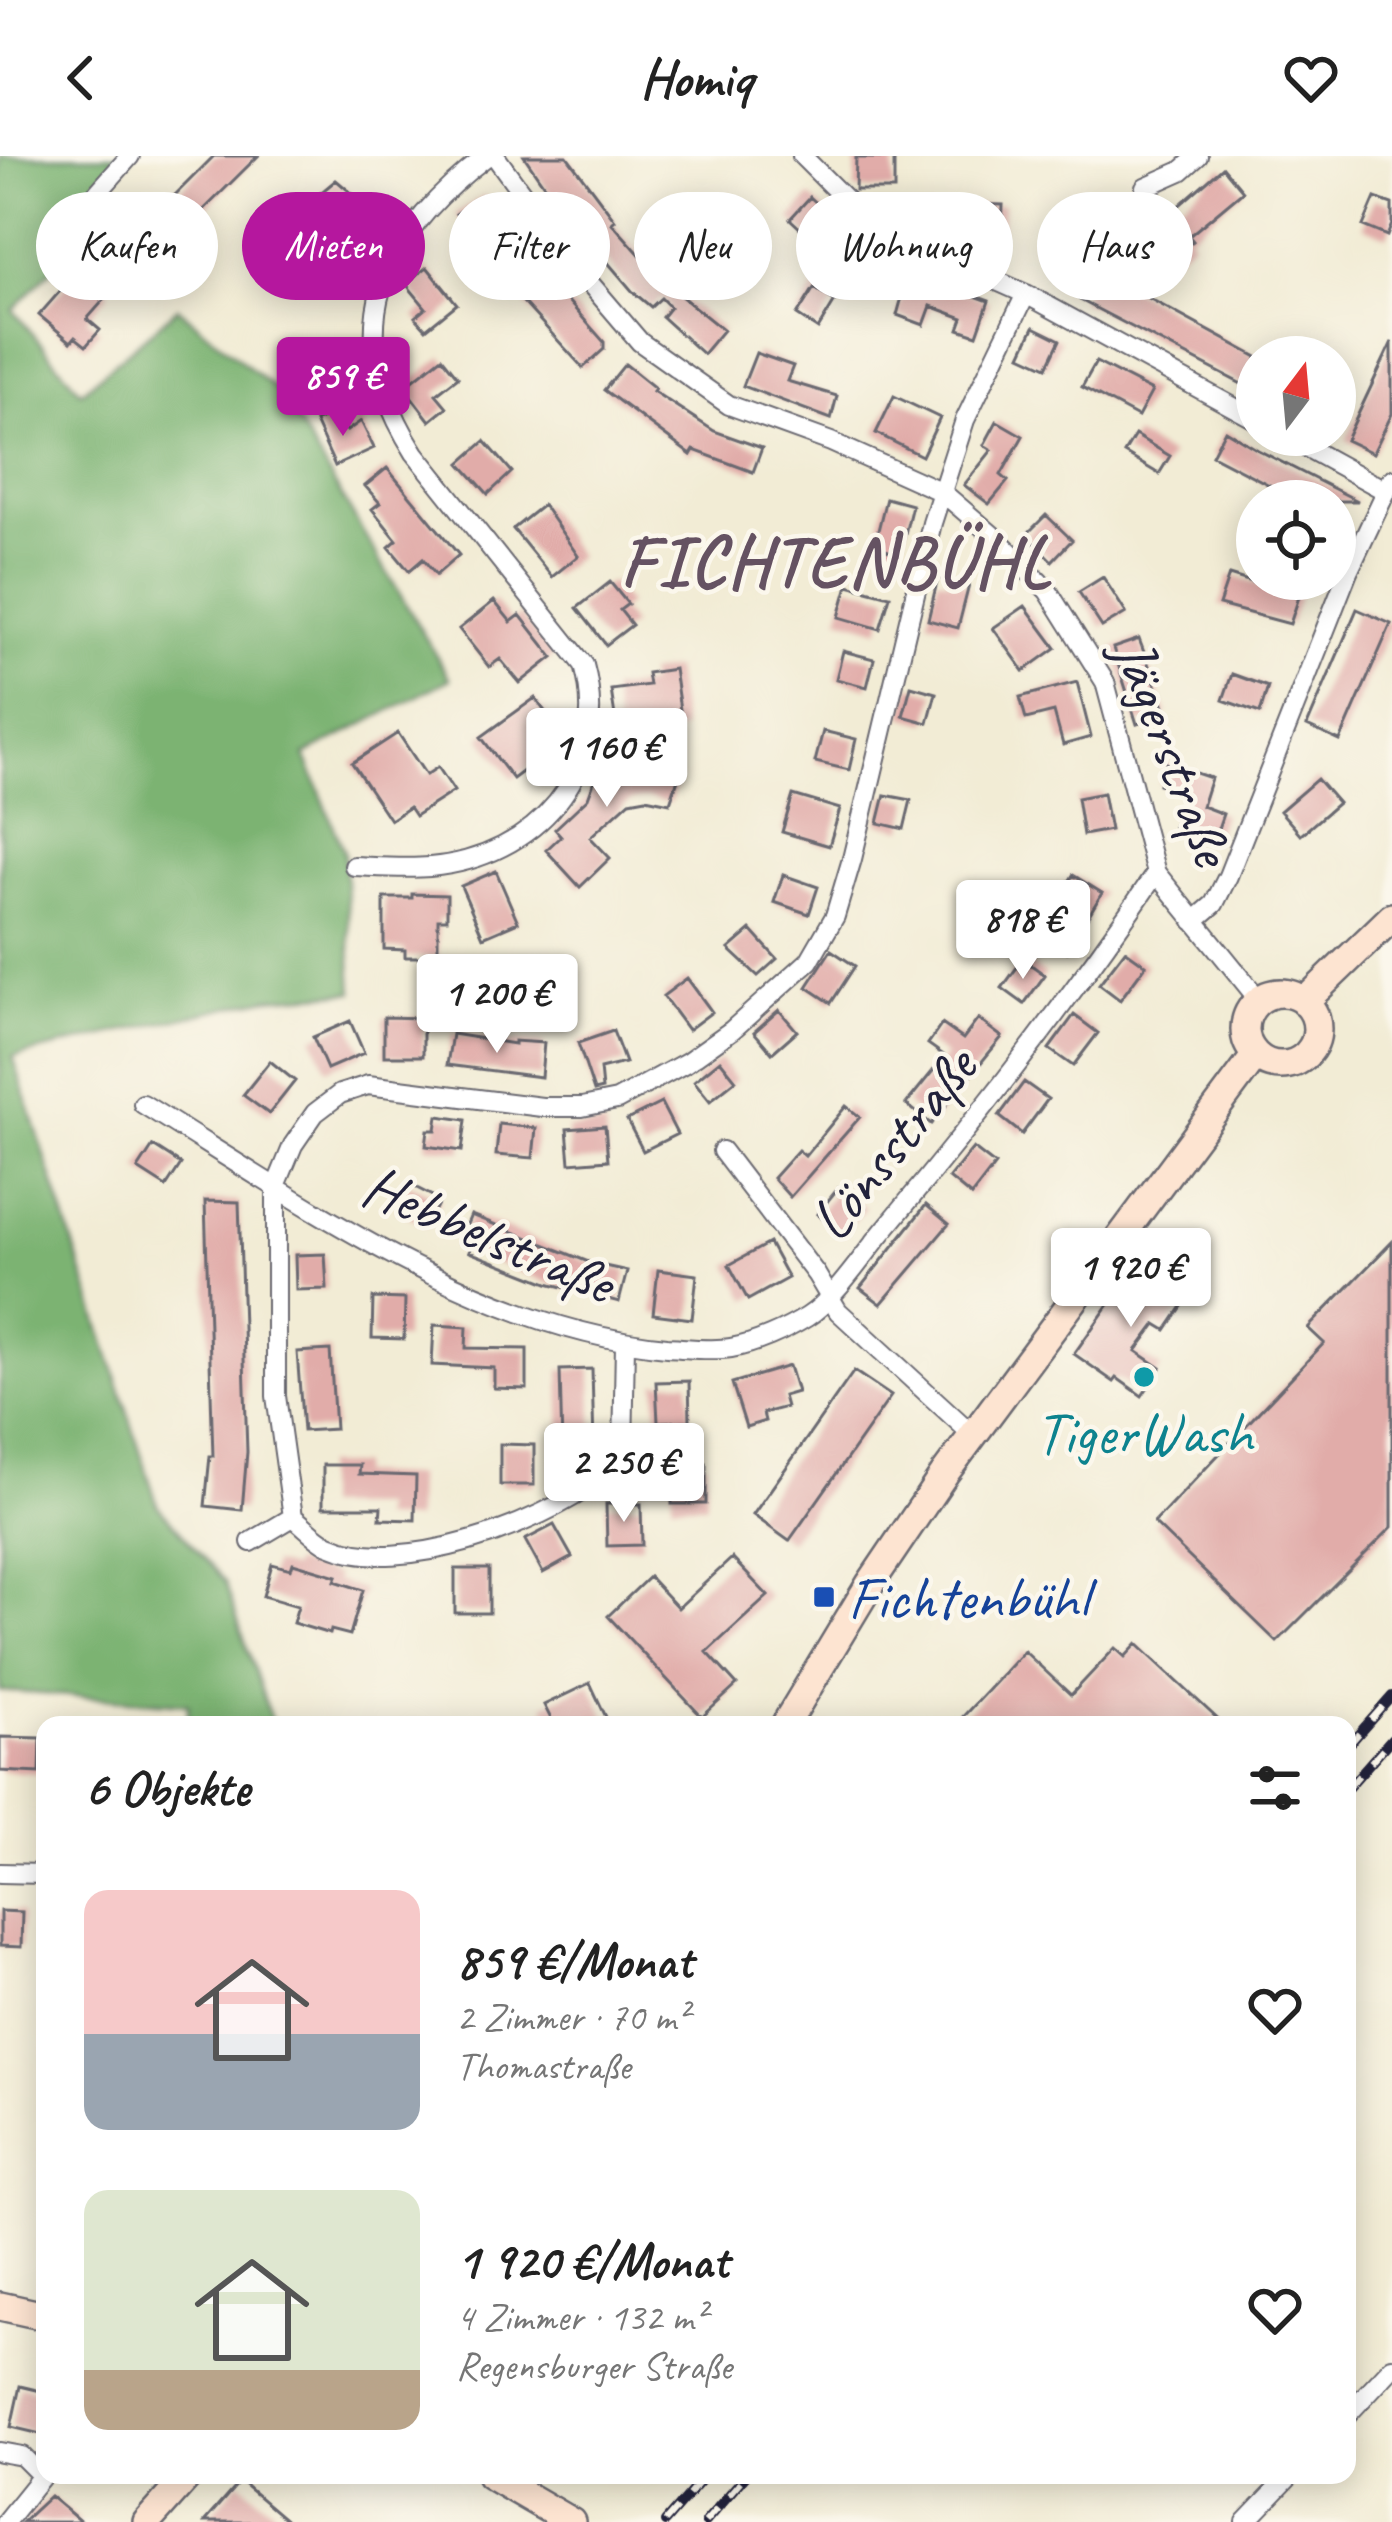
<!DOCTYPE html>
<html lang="de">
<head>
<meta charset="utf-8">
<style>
  :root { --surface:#fff; --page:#f2f2f2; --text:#222; --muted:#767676; --accent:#b5179e }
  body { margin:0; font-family:Caveat,sans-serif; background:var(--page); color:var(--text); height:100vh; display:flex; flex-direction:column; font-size:45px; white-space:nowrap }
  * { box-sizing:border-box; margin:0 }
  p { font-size:39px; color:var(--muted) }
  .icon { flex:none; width:66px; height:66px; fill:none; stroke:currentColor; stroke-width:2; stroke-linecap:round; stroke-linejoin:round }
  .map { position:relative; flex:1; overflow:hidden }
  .panel { position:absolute; left:36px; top:1560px; width:1320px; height:768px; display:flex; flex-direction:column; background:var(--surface); border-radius:24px; box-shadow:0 6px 30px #0003 }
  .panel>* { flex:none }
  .hud { position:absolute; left:36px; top:36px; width:1320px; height:108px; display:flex; gap:24px }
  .needle { width:78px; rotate:16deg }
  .tools { position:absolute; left:1236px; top:180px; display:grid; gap:24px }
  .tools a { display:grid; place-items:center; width:120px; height:120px; border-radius:50%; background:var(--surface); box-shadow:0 6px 30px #0003; font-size:60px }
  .price { position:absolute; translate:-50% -102px; padding:0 27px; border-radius:12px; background:#fff; color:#222; font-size:39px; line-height:78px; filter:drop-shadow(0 3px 6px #0008) }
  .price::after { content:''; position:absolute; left:50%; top:72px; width:36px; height:27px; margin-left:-18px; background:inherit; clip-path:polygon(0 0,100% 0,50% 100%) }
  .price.on { background:var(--accent); color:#fff }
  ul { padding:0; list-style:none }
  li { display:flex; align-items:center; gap:36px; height:300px; padding:0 48px }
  li span { display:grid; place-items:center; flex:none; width:336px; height:240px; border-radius:24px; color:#555 }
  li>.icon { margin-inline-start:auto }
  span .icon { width:144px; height:144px; fill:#fffc; stroke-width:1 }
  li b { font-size:51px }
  h2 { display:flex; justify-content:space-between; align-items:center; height:144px; padding:0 48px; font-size:51px }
  .pill { padding:0 42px; border-radius:54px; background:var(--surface); box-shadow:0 6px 30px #0003; font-size:42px; line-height:108px }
  .pill.on { background:var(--accent); color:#fff }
  header { display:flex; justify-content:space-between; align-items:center; height:156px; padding:0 48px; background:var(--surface); font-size:54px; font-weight:600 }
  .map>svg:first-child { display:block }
  .forest { fill:#7bb372; stroke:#4e6a56; stroke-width:3 }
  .building { fill:#e1aca9 }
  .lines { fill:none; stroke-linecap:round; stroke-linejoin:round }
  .minor-casing { stroke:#6b6971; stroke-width:22 }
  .secondary-casing { stroke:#6b6971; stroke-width:32 }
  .minor { stroke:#fff; stroke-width:18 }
  .secondary { stroke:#fde4d1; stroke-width:27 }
  .rail-casing { stroke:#22223b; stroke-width:10 }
  .rail { stroke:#fbf7ec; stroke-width:6; stroke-dasharray:18; stroke-linecap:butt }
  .culture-dot { fill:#0f9aa8; stroke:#fbf7ec; stroke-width:4.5 }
  .transit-dot { fill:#1a4fb4; stroke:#fbf7ec; stroke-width:4.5 }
  .labels { text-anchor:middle; stroke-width:9; stroke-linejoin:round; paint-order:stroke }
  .street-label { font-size:60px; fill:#22223b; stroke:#fbf7ec }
  .culture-label { font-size:60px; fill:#0d838f; stroke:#fbf7ec }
  .transit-label { font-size:60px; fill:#164399; stroke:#fbf7ec; text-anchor:start }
  .district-label { font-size:72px; font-weight:bold; letter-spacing:3px; fill:#655262; stroke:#fbf7ec }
</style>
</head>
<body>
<header><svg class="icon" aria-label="back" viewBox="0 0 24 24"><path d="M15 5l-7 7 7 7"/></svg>Homiq<svg class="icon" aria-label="heart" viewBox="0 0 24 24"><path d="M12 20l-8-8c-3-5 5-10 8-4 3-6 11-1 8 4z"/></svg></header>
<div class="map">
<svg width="1392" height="2366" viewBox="0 0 1392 2366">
  <rect width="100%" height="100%" fill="#fbf7ec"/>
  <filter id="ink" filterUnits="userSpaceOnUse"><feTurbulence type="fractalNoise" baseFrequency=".00833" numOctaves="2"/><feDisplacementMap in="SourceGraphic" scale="24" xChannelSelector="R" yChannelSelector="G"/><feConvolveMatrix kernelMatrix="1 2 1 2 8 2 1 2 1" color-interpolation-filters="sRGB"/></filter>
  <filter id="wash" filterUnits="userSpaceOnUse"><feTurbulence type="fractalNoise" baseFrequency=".004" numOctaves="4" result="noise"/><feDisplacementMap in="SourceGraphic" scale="48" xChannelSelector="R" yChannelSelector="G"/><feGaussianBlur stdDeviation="2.7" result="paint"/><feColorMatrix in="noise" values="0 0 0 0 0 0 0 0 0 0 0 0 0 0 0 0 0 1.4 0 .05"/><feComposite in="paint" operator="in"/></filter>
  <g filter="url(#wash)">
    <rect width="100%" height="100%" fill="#f2ecd5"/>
    <path class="forest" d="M 0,0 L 130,0 L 62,79 L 74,90 L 13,154 L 81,236 L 178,152 L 281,238 L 450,523 L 305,599 L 344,696 L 353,836 L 268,842 L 13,901 L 158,1350 L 225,1426 L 273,1569 L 188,1569 L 188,1548 L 0,1535 Z"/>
    <g id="blocks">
      <path class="building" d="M 214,0 L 258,0 L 150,107 L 136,78 Z
        M 524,0 L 567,0 L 615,64 L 612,67 L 666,128 L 723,174 L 703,198 L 662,161 L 670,151 L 661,142 L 651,151 L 633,136 L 553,42 Z
        M 856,2 L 894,2 L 894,34 L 855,34 Z
        M 1223,11 L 1243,35 L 1189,80 L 1193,85 L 1166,108 L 1143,81 Z
        M 336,24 L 380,61 L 360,80 L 333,59 L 322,70 L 300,73 L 301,53 Z
        M 484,39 L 507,72 L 479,91 L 456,58 Z
        M 810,41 L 835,64 L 815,86 L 790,63 Z
        M 1375,42 L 1392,48 L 1392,68 L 1387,80 L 1363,70 Z
        M 971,48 L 1003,49 L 1002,76 L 970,75 Z
        M 862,88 L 888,105 L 871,131 L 845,114 Z
        M 427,111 L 457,148 L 426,173 L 415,161 L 426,152 L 406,128 Z
        M 539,112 L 604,186 L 604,193 L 583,212 L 512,134 Z
        M 1097,114 L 1257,201 L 1257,236 L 1080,144 Z
        M 909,116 L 989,145 L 977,179 L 959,173 L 963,162 L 931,150 L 924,169 L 897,159 Z
        M 76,117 L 83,122 L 87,117 L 110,137 L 87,163 L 100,174 L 86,190 L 75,181 L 71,186 L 39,159 Z
        M 814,132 L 835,145 L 818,173 L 797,159 Z
        M 1034,171 L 1060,184 L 1047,211 L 1021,199 Z
        M 325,183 L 332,232 L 294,237 L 291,223 L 282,225 L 280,208 L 288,206 L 286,188 Z
        M 1392,186 L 1392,258 L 1373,297 L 1346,284 Z
        M 756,197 L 793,210 L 787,225 L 837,240 L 831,263 L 743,230 Z
        M 442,201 L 458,221 L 436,238 L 447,251 L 430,265 L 404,231 Z
        M 1096,206 L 1152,235 L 1138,261 L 1082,231 Z
        M 625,208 L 655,232 L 653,235 L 714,275 L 762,292 L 753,316 L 694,294 L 691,299 L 604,234 Z
        M 894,240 L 940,262 L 922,300 L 876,277 Z
        M 333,257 L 347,275 L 361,265 L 374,292 L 335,310 L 315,266 Z
        M 997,265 L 1023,280 L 1001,319 L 1008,325 L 989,348 L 964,329 L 992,294 L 984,289 Z
        M 1225,274 L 1258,294 L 1358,345 L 1300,345 L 1212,299 Z
        M 1135,279 L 1170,300 L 1159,318 L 1124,297 Z
        M 485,285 L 512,316 L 488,338 L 460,307 Z
        M 387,312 L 459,399 L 436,419 L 423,403 L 409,415 L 389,391 L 397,384 L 372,353 L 380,347 L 365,330 Z
        M 886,342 L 912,349 L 900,398 L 874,391 Z
        M 543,349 L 578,400 L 552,421 L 513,373 Z
        M 1046,359 L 1072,384 L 1052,405 L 1026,379 Z
        M 1229,419 L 1299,441 L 1290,468 L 1219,449 Z
        M 1103,421 L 1126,457 L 1102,471 L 1079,436 Z
        M 938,422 L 969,429 L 958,472 L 928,464 Z
        M 610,426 L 628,448 L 620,454 L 632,469 L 606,489 L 577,452 Z
        M 848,429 L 890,440 L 880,473 L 839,461 Z
        M 494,445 L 511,466 L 520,459 L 553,501 L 520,527 L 500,503 L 489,511 L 459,473 Z
        M 1025,450 L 1056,492 L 1024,515 L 993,472 Z
        M 1357,453 L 1391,468 L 1340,585 L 1307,570 Z
        M 1139,483 L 1167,558 L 1137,568 L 1113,492 Z
        M 843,495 L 874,503 L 867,531 L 836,523 Z
        M 674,513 L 683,574 L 610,584 L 616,567 L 611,534 L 649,529 L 647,517 Z
        M 1232,518 L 1268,531 L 1260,557 L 1223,544 Z
        M 1077,526 L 1091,581 L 1063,589 L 1054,556 L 1026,563 L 1020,541 Z
        M 911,530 L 936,537 L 928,567 L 903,560 Z
        M 535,542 L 561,577 L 534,597 L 538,604 L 513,623 L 481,581 Z
        M 823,575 L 856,583 L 849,614 L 815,606 Z
        M 398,577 L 426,619 L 438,611 L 454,635 L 415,660 L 409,651 L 390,664 L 352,607 Z
        M 606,593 L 680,617 L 670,647 L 646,642 L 630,645 L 590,681 L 610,702 L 580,731 L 546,694 L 561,680 L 555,673 L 588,642 Z
        M 1166,607 L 1211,622 L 1202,650 L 1223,658 L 1214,684 L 1174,670 L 1186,638 L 1159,628 Z
        M 1317,623 L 1338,647 L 1301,679 L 1280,655 Z
        M 1103,637 L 1110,674 L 1083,679 L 1077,642 Z
        M 793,639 L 840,653 L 829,690 L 782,676 Z
        M 885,639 L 911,644 L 904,673 L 878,667 Z
        M 496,715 L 518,766 L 483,781 L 461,730 Z
        M 783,719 L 818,731 L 809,758 L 774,746 Z
        M 1073,719 L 1102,737 L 1067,796 L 1037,778 Z
        M 412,738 L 447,739 L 447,763 L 438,763 L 438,801 L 405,801 L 405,794 L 384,793 L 384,742 L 412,742 Z
        M 751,774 L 777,803 L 758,820 L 729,793 Z
        M 831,794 L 855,810 L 831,847 L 807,831 Z
        M 1125,794 L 1146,809 L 1120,844 L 1099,828 Z
        M 1023,803 L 1045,819 L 1024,848 L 1002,832 Z
        M 687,822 L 712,856 L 688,874 L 663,840 Z
        M 779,854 L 797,875 L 772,897 L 754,876 Z
        M 1074,859 L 1098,877 L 1073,910 L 1049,893 Z
        M 384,861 L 423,862 L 423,900 L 384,900 Z
        M 978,863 L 1002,881 L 931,968 L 906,948 L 945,900 L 928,888 L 942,868 L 963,883 Z
        M 350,865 L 364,897 L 327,913 L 313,881 Z
        M 613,875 L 625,907 L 600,913 L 602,933 L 594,935 L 578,887 Z
        M 452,878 L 514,888 L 514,885 L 544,887 L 541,921 L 447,909 Z
        M 720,904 L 736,924 L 710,945 L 694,925 Z
        M 270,905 L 295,925 L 269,958 L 243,939 Z
        M 1024,926 L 1048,943 L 1022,978 L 999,960 Z
        M 661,947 L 677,978 L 643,995 L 627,964 Z
        M 846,950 L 860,961 L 790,1041 L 773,1022 L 798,994 L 805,1000 Z
        M 438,960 L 466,964 L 462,995 L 426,990 L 428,974 L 436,974 Z
        M 499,968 L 536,972 L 533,1002 L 496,999 Z
        M 605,970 L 608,1004 L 570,1007 L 567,973 Z
        M 153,990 L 181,1008 L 166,1031 L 138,1013 Z
        M 973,992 L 995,1009 L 971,1040 L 949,1022 Z
        M 409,1028 L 440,1044 L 427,1070 L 396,1053 Z
        M 839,1031 L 865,1052 L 842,1079 L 817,1058 Z
        M 205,1045 L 239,1046 L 247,1296 L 242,1354 L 205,1350 L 210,1300 L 213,1300 Z
        M 926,1049 L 949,1068 L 881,1148 L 860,1132 Z
        M 471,1059 L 591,1107 L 627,1115 L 619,1146 L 548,1127 L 469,1096 L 471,1092 L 459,1087 Z
        M 1392,1086 L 1392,1371 L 1277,1486 L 1154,1367 L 1324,1187 L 1308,1172 Z
        M 769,1087 L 788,1122 L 748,1144 L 729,1109 Z
        M 325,1098 L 327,1133 L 296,1134 L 295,1099 Z
        M 1137,1109 L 1187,1143 L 1166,1174 L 1156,1168 L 1136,1195 L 1161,1212 L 1142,1240 L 1117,1222 L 1114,1226 L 1074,1198 Z
        M 658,1114 L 697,1119 L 692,1163 L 653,1158 Z
        M 373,1142 L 405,1143 L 404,1183 L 372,1182 Z
        M 434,1169 L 467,1171 L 466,1192 L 527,1193 L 527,1233 L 494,1232 L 494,1212 L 432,1209 Z
        M 330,1194 L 335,1273 L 303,1275 L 297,1196 Z
        M 789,1210 L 797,1236 L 783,1240 L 786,1251 L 763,1257 L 765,1265 L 746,1271 L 732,1227 Z
        M 592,1213 L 594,1291 L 562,1292 L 560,1214 Z
        M 854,1215 L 891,1240 L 789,1385 L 753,1359 Z
        M 689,1225 L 690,1265 L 658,1266 L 656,1226 Z
        M 500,1288 L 534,1289 L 534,1329 L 500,1329 Z
        M 706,1307 L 706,1348 L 672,1348 L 672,1308 Z
        M 323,1309 L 360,1309 L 359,1318 L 416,1320 L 415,1364 L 380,1363 L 381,1351 L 323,1351 Z
        M 606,1348 L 641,1348 L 642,1389 L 607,1390 Z
        M 554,1369 L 572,1401 L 543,1417 L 525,1384 Z
        M 732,1402 L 768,1440 L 707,1496 L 737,1529 L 702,1561 L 608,1460 L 649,1421 L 678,1452 Z
        M 293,1407 L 337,1420 L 335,1425 L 363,1434 L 350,1479 L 331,1474 L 330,1478 L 293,1467 L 298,1450 L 263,1440 L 272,1408 L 291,1413 Z
        M 455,1413 L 489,1413 L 489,1457 L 455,1457 Z
        M 1137,1488 L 1224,1569 L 955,1569 L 1024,1495 L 1071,1539 L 1115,1492 L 1125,1501 Z
        M 590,1527 L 606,1561 L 588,1569 L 554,1569 L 544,1549 Z
        M 0,1581 L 41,1582 L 40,1617 L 0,1615 Z
        M 0,1755 L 22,1756 L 21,1791 L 0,1790 Z
        M 20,2230 L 45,2236 L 45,2279 L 11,2271 Z
        M 240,2325 L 288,2366 L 204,2366 Z
        M 50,2340 L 81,2366 L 22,2366 Z"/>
    </g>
  </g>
  <g filter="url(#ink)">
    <use href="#blocks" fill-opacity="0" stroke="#6b6971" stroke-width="3"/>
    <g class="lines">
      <defs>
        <path id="minor" d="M 495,0 L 576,111 L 640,186 L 729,249 L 831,286 L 942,336 L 998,384 L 1048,435 L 1105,526 L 1156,717 L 1259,844
          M 802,0 L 870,68 L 896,86 L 963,110 L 1026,138 L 1257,264
          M 1145,31 L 1181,15 L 1198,0
          M 61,78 L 130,0
          M 1284,279 L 1386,335
          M 354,710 C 379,711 405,713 430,711 C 535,702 613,615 584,509 L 415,297 C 337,174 378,83 487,0
          M 1194,765 L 1214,748 L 1228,720 L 1348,416 L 1392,323
          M 143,948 C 300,1045 479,1174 667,1191 C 687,1192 711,1195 731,1192 C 755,1188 786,1174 807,1161 C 834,1144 864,1098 885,1073 C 981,958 1072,841 1156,717
          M 722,995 L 816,1118 L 838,1155 L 973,1279
          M 293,1361 L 276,1240 L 276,1030 L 293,989 L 315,957 L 340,938 L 368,929 L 542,951 L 582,951 L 617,944 L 687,906 L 732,874 L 809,805 L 835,760 L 852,703 L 932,367 L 965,264 L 1026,138
          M 293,1361 C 304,1369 316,1383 329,1389 C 401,1421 538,1369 598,1324 C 607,1316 615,1305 623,1297 L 625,1187
          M 251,1386 L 293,1361
          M 0,1717 L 45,1718
          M 1347,2259 L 1392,2211
          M 0,2296 L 22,2300 L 42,2320 L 5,2366
          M 1246,2366 L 1291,2319"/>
        <path id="secondary" d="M1245 873a36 36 0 1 1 72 0a36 36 0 1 1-72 0Z
          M 1304,846 L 1392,761
          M 785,1569 L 870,1428 L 945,1317 L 1256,899
          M 0,2150 L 45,2160
          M 490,2319 L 571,2366
          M 147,2366 L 189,2319"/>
      </defs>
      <use href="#minor" class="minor-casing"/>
      <use href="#secondary" class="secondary-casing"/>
      <use href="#minor" class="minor"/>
      <use href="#secondary" class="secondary"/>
      <defs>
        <path id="rail" d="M 1347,1591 L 1392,1540
          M 1347,1633 L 1392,1582
          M 665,2366 L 706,2319
          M 705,2366 L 746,2319"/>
      </defs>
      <use href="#rail" class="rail-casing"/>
      <use href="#rail" class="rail"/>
    </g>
  </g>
  <circle class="culture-dot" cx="1144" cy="1221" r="12"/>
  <rect class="transit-dot" x="812" y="1429" width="24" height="24" rx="6"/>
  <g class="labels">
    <g class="street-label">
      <text transform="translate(1174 595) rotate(69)" y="21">Jägerstraße</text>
      <text transform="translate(892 987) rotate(-51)" y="21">Lönsstraße</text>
      <text transform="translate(489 1077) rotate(23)" y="21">Hebbelstraße</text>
    </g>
    <g class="culture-label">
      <text x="1144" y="1297">TigerWash</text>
    </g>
    <g class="transit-label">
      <text x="848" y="1462">Fichtenbühl</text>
    </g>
    <g class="district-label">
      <text x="836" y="429">FICHTENBÜHL</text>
    </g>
  </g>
</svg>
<div class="tools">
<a><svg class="needle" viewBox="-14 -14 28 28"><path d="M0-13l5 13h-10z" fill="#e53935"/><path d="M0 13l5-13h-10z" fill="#767676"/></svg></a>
<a><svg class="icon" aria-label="locate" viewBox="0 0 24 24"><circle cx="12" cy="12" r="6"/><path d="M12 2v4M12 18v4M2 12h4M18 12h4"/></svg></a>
</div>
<b class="price on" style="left:343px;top:283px">859 €</b>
<b class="price" style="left:607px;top:654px">1 160 €</b>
<b class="price" style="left:1023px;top:826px">818 €</b>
<b class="price" style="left:497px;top:900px">1 200 €</b>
<b class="price" style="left:1131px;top:1174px">1 920 €</b>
<b class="price" style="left:624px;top:1369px">2 250 €</b>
<div class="hud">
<a class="pill">Kaufen</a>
<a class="pill on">Mieten</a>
<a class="pill">Filter</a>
<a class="pill">Neu</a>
<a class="pill">Wohnung</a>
<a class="pill">Haus</a>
</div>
<section class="panel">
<h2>6 Objekte<svg class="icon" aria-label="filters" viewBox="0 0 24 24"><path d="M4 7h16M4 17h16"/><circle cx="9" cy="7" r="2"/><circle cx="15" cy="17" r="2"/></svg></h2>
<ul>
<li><span style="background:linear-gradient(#f6c9c9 60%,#9aa5b1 0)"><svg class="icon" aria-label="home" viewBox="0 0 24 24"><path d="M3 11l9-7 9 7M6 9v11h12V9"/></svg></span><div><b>859 €/Monat</b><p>2 Zimmer · 70 m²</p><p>Thomastraße</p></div><svg class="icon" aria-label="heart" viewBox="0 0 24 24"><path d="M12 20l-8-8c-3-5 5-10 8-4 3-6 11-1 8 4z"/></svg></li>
<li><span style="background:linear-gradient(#dfe7d0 75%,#b9a48a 0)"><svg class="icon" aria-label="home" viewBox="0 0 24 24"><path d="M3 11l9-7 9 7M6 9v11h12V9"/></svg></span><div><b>1 920 €/Monat</b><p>4 Zimmer · 132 m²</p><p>Regensburger Straße</p></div><svg class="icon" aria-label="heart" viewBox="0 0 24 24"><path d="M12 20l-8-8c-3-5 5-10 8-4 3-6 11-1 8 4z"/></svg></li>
</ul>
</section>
</div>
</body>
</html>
